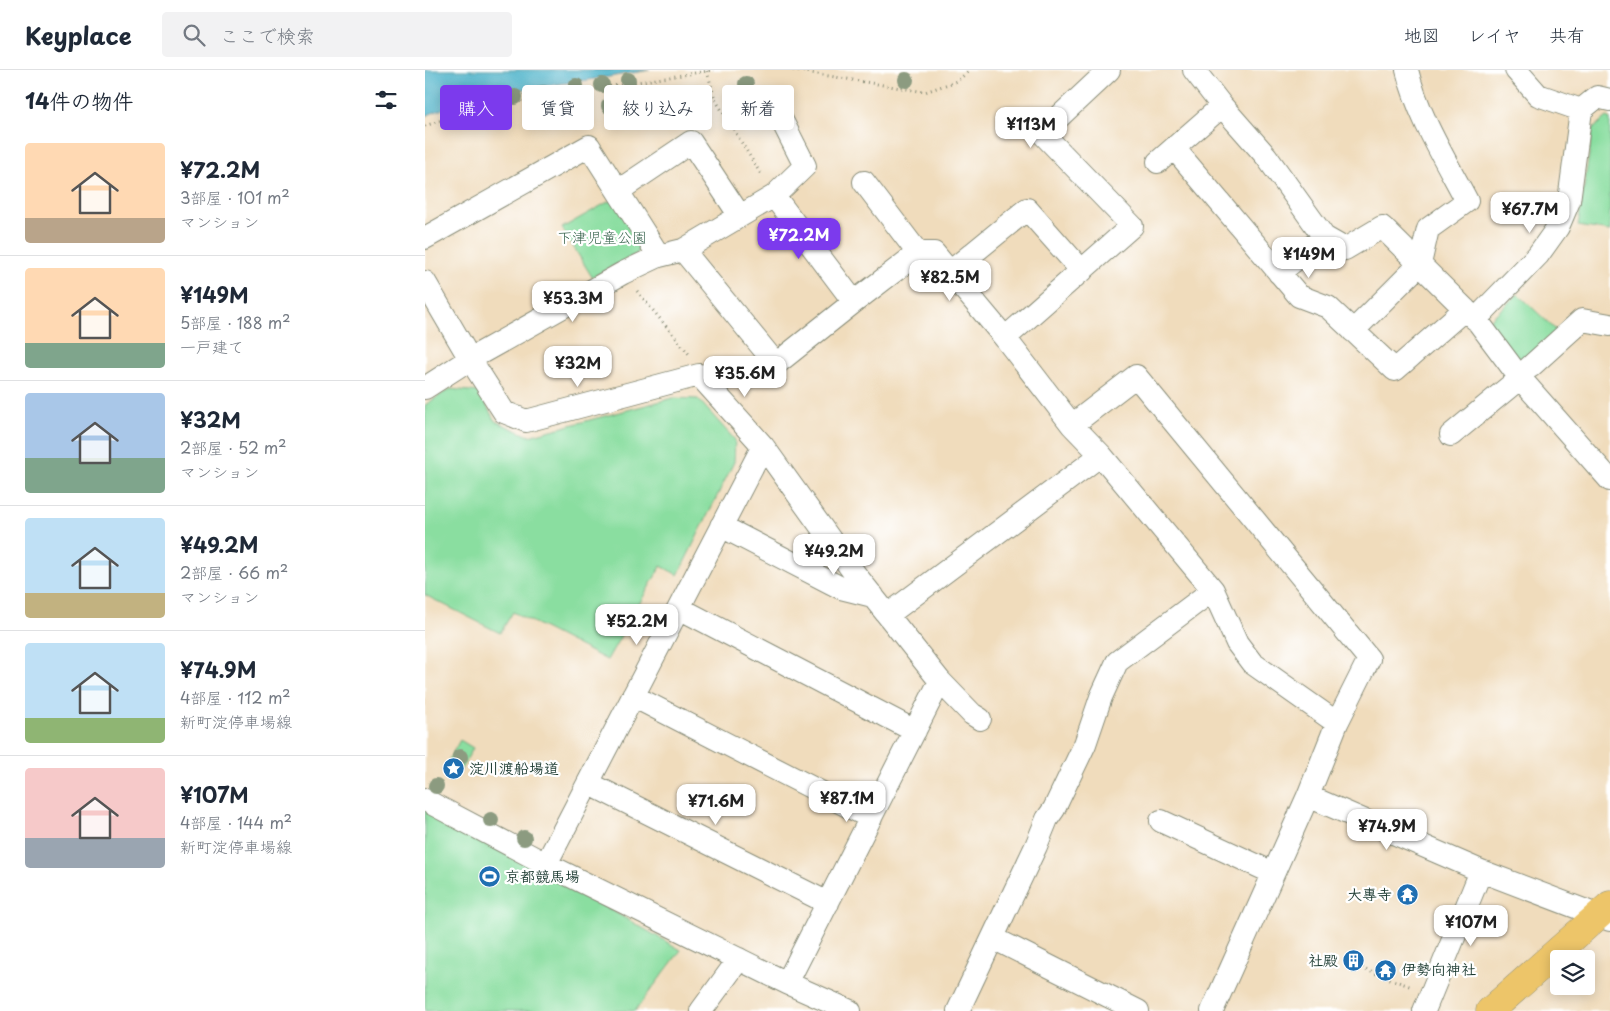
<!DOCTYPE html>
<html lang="ja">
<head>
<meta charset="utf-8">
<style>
  :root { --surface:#fff; --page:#f2f2f3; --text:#1f2937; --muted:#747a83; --line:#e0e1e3; --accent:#7c3aed }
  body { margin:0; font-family:"Playpen Sans","Klee One",sans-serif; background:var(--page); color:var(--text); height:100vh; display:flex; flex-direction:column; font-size:19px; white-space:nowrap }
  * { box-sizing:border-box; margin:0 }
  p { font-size:16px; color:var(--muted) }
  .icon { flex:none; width:28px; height:28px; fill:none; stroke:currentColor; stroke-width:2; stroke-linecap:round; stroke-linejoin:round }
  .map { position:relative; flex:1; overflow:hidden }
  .panel { display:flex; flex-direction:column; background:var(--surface); width:425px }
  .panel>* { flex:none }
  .top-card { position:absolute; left:15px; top:15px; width:475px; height:45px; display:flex; gap:10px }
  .tools { position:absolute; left:1125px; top:880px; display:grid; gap:10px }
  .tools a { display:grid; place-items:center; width:45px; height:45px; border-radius:5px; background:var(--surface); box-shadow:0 2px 12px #0003; font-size:25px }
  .price { position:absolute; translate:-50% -42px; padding:0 11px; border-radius:10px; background:#fff; color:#222; font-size:16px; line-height:32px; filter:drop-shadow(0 1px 2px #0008) }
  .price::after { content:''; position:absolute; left:50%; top:30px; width:15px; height:11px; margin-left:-8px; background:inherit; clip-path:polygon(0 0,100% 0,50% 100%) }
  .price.selected { background:var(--accent); color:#fff }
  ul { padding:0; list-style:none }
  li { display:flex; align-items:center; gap:15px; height:125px; padding:0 25px }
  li+li { border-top:1px solid var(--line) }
  li span { display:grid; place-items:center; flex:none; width:140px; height:100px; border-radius:5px; color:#555 }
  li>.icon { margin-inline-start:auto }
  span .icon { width:60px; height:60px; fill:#fffc; stroke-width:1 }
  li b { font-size:21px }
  h2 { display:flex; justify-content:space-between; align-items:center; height:60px; padding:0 25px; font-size:21px }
  .tag { padding:0 18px; border-radius:5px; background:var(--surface); box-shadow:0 2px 12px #0003; font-size:18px; line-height:45px }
  .tag.selected { background:var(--accent); color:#fff }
  header { display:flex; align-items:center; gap:30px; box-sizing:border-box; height:70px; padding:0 25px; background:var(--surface); border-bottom:1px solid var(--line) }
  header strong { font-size:24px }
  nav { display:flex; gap:28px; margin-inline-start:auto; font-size:18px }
  .search { width:350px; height:45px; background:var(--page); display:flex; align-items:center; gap:12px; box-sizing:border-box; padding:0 18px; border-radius:5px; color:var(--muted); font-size:19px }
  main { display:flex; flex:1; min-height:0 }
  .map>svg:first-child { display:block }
  .green { fill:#8adea0; stroke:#548e6a }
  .water { fill:#4bb2c9; stroke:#35787e }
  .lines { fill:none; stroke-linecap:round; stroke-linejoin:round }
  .minor-casing { stroke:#888c78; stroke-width:24 }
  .major-casing { stroke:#888c78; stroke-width:29 }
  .path { stroke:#888c78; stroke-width:3; stroke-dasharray:1 4; stroke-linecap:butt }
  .minor { stroke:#fff; stroke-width:22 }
  .major { stroke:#edc569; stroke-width:28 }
  .tree { fill:#8c9b80 }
  .labels { text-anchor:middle; stroke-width:4.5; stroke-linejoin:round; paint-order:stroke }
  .park-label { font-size:15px; fill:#3a654f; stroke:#fff }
  .poi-label { font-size:15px; font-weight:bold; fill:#1f3d34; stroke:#fff; text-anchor:start }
</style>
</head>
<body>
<header>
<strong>Keyplace</strong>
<div class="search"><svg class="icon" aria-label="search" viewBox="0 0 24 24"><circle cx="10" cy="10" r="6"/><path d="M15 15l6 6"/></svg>ここで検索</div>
<nav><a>地図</a><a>レイヤ</a><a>共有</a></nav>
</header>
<main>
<section class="panel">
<h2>14件の物件<svg class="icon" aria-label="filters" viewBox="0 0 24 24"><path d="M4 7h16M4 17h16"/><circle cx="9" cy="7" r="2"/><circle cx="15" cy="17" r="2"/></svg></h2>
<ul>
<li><span style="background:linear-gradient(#ffd9b3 75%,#b9a48a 0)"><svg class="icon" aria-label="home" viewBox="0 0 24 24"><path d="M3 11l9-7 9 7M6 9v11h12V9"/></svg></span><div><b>¥72.2M</b><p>3部屋 · 101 m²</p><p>マンション</p></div></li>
<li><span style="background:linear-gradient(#ffd9b3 75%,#7fa58c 0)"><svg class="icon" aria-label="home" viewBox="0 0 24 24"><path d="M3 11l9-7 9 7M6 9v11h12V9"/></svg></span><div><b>¥149M</b><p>5部屋 · 188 m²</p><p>一戸建て</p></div></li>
<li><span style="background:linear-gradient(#a9c7e8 65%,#7fa58c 0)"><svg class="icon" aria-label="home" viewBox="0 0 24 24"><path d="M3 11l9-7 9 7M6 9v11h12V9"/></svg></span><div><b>¥32M</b><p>2部屋 · 52 m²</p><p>マンション</p></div></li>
<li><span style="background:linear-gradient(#bfe0f5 75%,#c2b280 0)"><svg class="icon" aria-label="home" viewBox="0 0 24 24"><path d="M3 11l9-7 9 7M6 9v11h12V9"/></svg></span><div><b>¥49.2M</b><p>2部屋 · 66 m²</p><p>マンション</p></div></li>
<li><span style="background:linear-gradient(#bfe0f5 75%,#8fb573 0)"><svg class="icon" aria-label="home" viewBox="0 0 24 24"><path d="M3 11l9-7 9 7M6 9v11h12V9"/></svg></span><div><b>¥74.9M</b><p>4部屋 · 112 m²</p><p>新町淀停車場線</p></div></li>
<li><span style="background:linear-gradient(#f6c9c9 70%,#9aa5b1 0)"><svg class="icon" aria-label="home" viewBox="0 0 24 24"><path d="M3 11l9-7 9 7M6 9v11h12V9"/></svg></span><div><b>¥107M</b><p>4部屋 · 144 m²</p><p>新町淀停車場線</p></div></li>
</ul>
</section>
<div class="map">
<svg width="1185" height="941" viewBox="0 0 1185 941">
  <rect width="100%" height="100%" fill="#fff"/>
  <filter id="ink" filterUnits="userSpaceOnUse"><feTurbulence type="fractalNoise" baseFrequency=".02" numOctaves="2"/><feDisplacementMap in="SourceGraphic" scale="10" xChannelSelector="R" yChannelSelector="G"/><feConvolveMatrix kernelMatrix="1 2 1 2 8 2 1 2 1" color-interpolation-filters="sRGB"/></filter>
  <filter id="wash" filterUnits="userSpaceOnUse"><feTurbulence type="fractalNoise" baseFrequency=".0096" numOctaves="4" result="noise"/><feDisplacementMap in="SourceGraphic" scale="20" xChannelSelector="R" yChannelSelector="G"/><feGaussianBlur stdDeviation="1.12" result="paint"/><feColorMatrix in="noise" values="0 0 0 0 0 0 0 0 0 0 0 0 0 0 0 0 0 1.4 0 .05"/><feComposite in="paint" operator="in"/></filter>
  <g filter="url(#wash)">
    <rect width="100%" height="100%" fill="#f0dcbc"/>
    <path class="green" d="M 1182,47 L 1185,49 L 1185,161 L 1153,156 L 1168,59 Z
      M 188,129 L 214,169 L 213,183 L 167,207 L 137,158 Z
      M 1093,224 L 1132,261 L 1096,293 L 1061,253 Z
      M 25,319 L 54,322 L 70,351 L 104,366 L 248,328 L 273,329 L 310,370 L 309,392 L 253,505 L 236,496 L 182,590 L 88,542 L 75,563 L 0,525 L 0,335 Z
      M 35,670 L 48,678 L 31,708 L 18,700 Z
      M 0,734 L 256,880 L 210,941 L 0,941 Z"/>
    <path class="water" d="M 0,0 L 225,0 L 184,7 L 51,26 L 0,46 Z"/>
  </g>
  <g filter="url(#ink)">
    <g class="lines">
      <defs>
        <path id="minor" d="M 769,0 L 797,36 L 841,86 L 899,167 L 920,179 L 957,157 L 1050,249
          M 1091,0 L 1113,25 L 1156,40
          M 1185,30 L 1172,27 L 1156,40 L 1144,131 L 1133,157 L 1113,185 L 1051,249 L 1095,308 L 1185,410
          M 749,78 L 874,226 L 903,237 L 970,300 L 1040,239
          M 733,92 L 797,36
          M 439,112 L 493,183
          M 193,121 L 266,72 L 315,146
          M 349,126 L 429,232
          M 0,168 L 164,76 L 234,186
          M 258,180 L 351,294 L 429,232 L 493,183 L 509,183 L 580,268 L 647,355 L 676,385 L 788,520 L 812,573 L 827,593 L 912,653
          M 525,202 L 602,139 L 657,201
          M 854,203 L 899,167
          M 0,212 L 45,289 L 79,342 L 101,351 L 274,305 L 338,376 L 430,504 L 515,611 L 547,644 L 555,649
          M 928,261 L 995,194 L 1003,159 L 1042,131 C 1020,89 993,46 982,0
          M 580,268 L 707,156 L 617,63 L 684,0
          M 1105,297 L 1157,250 L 1185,255
          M 0,318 L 45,289 L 198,203 L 234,186 L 258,180 L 349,126 L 380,96 L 346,29
          M 647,355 L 711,306 L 944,589 L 912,653 L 883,726 L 787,941
          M 1026,365 L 1095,308
          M 296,456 L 416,518 L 448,526
          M 254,538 L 490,661
          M 464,544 L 676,385
          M 208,626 L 446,748
          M 163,713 L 403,833
          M 883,726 L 1056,801 L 1185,850
          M 0,730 L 121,794 L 362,913 L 425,941
          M 736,751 L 848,803
          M 121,794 L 338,376
          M 568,868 L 713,941
          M 362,913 L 515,611
          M 276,941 L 314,889
          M 533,941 L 611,776 L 622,749 L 629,739 L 660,674 L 676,627 L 692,592 L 788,520
          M 999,941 L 1056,801"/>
        <path id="major" d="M 1065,941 L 1185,835"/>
      </defs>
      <use href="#minor" class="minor-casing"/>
      <use href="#major" class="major-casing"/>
      <path class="path" d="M 368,0 L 500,22 L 532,11 L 545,0
        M 282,1 L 290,29 L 337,106
        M 0,56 L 54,37 L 289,0
        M 212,221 L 264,284
        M 935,893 L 938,899 L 987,917"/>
      <use href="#minor" class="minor"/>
      <use href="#major" class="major"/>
    </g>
    <g class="tree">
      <circle cx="203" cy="10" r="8"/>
      <circle cx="481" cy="10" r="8"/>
      <circle cx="321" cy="14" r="8"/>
      <circle cx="177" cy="15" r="8"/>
      <circle cx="151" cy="16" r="8"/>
      <circle cx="118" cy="23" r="8"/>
      <circle cx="90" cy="27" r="8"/>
      <circle cx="67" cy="30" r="8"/>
      <circle cx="184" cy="36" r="8"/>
      <circle cx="158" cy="38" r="8"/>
      <circle cx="30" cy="41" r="8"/>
      <circle cx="35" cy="687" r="8"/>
      <circle cx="11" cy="716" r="8"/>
      <circle cx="66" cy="750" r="8"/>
      <circle cx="99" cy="768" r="8"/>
    </g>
  </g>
  <defs>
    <symbol id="sight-disc" viewBox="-11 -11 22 22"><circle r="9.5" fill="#1f6fb2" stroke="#fff"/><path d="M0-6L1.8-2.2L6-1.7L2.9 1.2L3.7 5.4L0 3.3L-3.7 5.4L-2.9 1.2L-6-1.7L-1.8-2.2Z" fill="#fff"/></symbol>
    <symbol id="stadium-disc" viewBox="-11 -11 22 22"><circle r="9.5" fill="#1f6fb2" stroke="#fff"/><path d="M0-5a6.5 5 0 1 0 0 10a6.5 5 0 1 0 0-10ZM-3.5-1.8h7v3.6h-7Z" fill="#fff"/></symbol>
    <symbol id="temple-disc" viewBox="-11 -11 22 22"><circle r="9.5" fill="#1f6fb2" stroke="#fff"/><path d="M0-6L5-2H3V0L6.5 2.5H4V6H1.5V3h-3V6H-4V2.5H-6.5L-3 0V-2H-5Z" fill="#fff"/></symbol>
    <symbol id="building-disc" viewBox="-11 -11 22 22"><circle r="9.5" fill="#1f6fb2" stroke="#fff"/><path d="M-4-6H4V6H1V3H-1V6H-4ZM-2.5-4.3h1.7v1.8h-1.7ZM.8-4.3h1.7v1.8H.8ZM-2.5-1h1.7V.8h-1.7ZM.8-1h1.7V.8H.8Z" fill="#fff"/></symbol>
  </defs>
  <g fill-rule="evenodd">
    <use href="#sight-disc" x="16" y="686" width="25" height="25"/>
    <use href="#stadium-disc" x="52" y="794" width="25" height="25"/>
    <use href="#temple-disc" x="970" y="812" width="25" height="25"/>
    <use href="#building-disc" x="916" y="878" width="25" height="25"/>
    <use href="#temple-disc" x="948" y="888" width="25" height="25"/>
  </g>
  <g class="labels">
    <g class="park-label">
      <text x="177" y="173">下津児童公園</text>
    </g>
    <g class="poi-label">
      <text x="44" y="704">淀川渡船場道</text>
      <text x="80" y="812">京都競馬場</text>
      <text x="967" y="830" text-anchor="end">大專寺</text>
      <text x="913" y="896" text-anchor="end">社殿</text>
      <text x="976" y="905">伊勢向神社</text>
    </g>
  </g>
</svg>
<div class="tools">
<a><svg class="icon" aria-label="layers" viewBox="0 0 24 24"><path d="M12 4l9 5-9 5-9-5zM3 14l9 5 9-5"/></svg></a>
</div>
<b class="price" style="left:606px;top:79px">¥113M</b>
<b class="price" style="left:1105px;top:164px">¥67.7M</b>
<b class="price selected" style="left:374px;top:190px">¥72.2M</b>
<b class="price" style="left:884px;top:209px">¥149M</b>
<b class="price" style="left:525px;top:232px">¥82.5M</b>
<b class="price" style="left:148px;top:253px">¥53.3M</b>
<b class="price" style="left:153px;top:318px">¥32M</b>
<b class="price" style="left:320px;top:328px">¥35.6M</b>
<b class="price" style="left:409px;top:506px">¥49.2M</b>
<b class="price" style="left:212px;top:576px">¥52.2M</b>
<b class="price" style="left:422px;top:753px">¥87.1M</b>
<b class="price" style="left:291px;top:756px">¥71.6M</b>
<b class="price" style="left:962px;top:781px">¥74.9M</b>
<b class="price" style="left:1046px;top:877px">¥107M</b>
<div class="top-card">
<a class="tag selected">購入</a>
<a class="tag">賃貸</a>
<a class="tag">絞り込み</a>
<a class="tag">新着</a>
</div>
</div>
</main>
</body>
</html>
